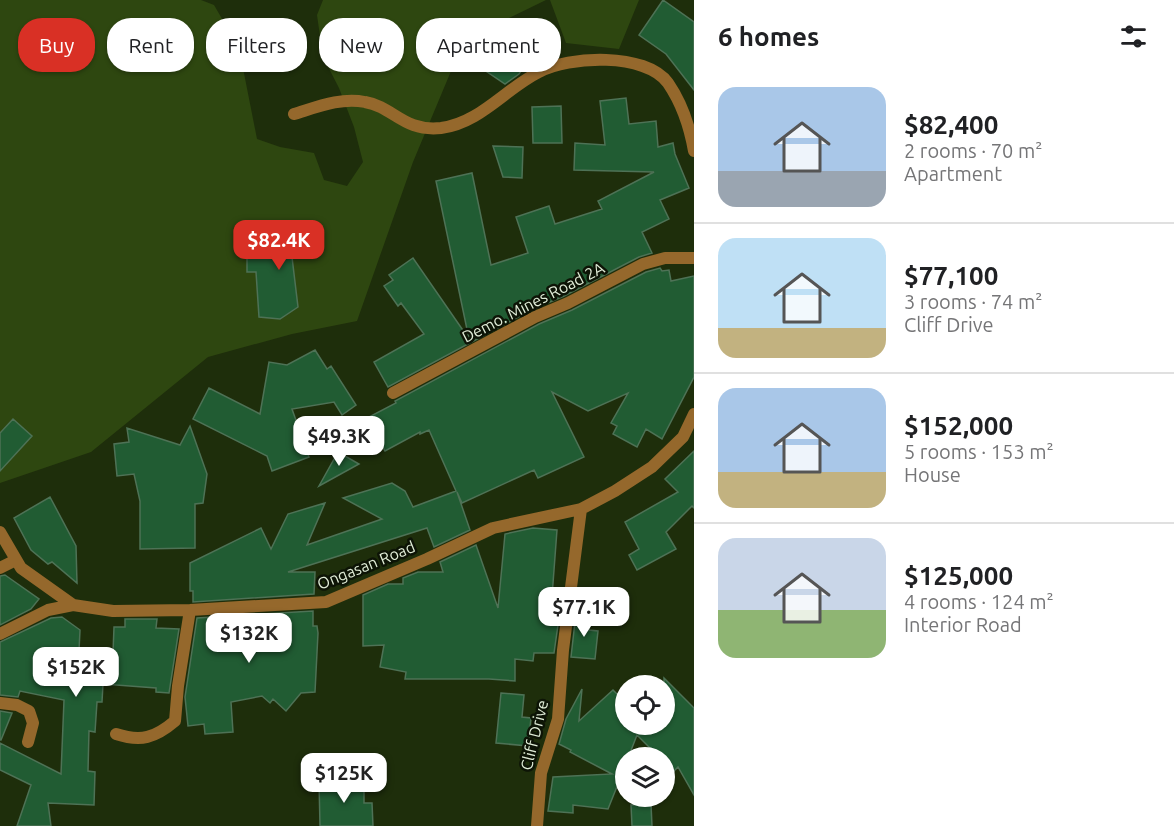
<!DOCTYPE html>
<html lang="en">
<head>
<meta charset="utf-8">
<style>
  :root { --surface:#fff; --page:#f2f2f2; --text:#202124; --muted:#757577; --line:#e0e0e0; --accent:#d93025 }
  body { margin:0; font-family:Ubuntu,sans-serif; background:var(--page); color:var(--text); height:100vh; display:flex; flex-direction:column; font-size:22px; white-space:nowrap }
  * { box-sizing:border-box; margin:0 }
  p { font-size:20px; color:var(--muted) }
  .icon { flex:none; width:33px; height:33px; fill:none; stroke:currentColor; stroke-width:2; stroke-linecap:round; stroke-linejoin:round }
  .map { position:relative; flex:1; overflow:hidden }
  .drawer { display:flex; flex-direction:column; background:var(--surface); width:480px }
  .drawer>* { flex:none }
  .top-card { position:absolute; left:18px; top:18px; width:570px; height:54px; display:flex; gap:12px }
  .buttons { position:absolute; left:615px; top:675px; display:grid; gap:12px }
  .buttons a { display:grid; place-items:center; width:60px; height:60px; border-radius:50%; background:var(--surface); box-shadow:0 2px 4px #0004; font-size:30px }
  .price { position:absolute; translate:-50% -51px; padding:0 14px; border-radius:12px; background:#fff; color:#222; font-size:20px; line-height:39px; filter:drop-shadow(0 2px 3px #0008) }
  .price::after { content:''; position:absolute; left:50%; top:36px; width:18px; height:14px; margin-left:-9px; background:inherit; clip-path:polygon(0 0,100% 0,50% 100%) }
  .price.active { background:var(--accent); color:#fff }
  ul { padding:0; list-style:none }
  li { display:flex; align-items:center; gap:18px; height:150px; padding:0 24px }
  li+li { border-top:2px solid var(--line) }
  li span { display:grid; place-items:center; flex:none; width:168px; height:120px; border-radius:18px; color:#555 }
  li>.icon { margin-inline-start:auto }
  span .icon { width:72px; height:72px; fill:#fffc; stroke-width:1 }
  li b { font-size:26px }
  h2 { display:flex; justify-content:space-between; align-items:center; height:72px; padding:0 24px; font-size:26px }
  .pill { padding:0 21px; border-radius:24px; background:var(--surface); box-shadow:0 2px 4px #0004; font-size:21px; line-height:54px }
  .pill.active { background:var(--accent); color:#fff }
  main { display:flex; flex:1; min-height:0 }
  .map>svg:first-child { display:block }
  .green { fill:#2e4710 }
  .building { fill:#215c33; stroke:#4e7256; stroke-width:1.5 }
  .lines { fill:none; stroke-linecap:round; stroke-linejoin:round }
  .minor { stroke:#95682c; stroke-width:12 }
  .labels { text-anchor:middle; stroke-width:5; stroke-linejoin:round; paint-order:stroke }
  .street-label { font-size:16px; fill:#e1edd8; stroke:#0d1406 }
</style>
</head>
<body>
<main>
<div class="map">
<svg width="694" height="826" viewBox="0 0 694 826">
  <rect width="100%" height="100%" fill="#1e2e0b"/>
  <path class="green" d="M 0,0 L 201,0 L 214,5 L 239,48 L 257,139 L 280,147 L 314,153 L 324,180 L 347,186 L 363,162 L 354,127 L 339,88 L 323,57 L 317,15 L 323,0 L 546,0 L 464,40 L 413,162 L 357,321 L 292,334 L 208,357 L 91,452 L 0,483 Z
    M 550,0 L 639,0 L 619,49 L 566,43 Z"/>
  <path class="building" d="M 663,0 L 694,22 L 694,90 L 666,54 L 639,35 Z
    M 496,37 L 529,59 L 519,74 L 505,84 L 477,65 Z
    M 626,98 L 629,124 L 656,121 L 658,147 L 673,143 L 675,154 L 689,188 L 660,200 L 669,219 L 642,232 L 652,253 L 639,257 L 564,296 L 531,310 L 388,387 L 374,362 L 424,334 L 401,303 L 398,306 L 384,286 L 393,280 L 389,275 L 413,258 L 469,339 L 436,181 L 472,173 L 491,265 L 528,253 L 516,217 L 549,206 L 555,224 L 602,209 L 598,201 L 654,172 L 574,170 L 575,143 L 605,145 L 600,101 Z
    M 561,106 L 562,143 L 533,143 L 532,107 Z
    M 493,146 L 523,147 L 522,178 L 503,177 Z
    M 291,223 L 315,224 L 310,258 L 292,257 L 298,307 L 280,319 L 259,317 L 256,272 L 247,272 L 247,246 L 290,245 Z
    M 660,268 L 662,271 L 669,270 L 671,281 L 694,276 L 694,377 L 662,439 L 646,429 L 637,447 L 613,434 L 617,426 L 611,423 L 628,393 L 588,411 L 552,392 L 584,457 L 538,478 L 534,470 L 462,503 L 457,492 L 470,530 L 434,547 L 427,528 L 288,572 L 315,572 L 314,594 L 193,602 L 193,591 L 190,591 L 190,563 L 261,528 L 271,549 L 288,514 L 325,503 L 307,545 L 382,519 L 343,498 L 392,483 L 405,491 L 413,507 L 456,491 L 429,430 L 420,434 L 420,432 L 385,451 L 367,418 L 396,403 L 395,401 L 539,324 L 572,310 L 646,272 Z
    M 315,350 L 327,369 L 331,366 L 356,405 L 342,415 L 334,402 L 292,409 L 309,457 L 272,471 L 267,456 L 193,419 L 209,388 L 260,414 L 269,362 L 287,365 Z
    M 13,419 L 32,436 L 0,471 L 0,433 Z
    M 190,426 L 207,474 L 203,503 L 195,504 L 195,548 L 140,549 L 140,501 L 134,474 L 117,476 L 114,444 L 129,442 L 127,428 L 180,445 Z
    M 694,451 L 694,508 L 692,506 L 666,532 L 676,549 L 637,570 L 629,555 L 639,549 L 625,522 L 678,492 L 665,479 Z
    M 338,452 L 359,464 L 319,486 Z
    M 50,497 L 76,546 L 77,583 L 52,562 L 48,564 L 31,550 L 14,518 Z
    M 533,528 L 557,530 L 551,610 L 560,611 L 554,653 L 534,653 L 533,661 L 515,659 L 515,681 L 489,679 L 405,679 L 406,672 L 380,667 L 384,645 L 363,646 L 363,595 L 388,584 L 403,584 L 403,578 L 418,572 L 443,572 L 440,562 L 476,545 L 498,608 L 505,534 Z
    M 5,575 L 39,599 L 31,609 L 0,625 L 0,576 Z
    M 313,611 L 313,626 L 317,626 L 318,633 L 315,692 L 301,693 L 286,711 L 273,699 L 270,703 L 262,696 L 231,702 L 233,732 L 205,734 L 204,724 L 188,726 L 185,697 L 197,618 Z
    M 576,613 L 590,615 L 589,630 L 598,631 L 595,659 L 571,657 Z
    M 62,617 L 80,630 L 79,651 L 113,653 L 114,627 L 125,627 L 125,619 L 157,619 L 156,628 L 179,629 L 169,693 L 156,692 L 156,688 L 103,684 L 102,702 L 97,702 L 95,732 L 89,731 L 88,771 L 95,772 L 94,805 L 48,803 L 51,826 L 17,826 L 31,785 L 0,770 L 0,743 L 61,774 L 64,700 L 20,691 L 18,697 L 0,695 L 0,642 L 51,618 Z
    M 664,678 L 694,708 L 694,795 L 678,767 L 674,771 L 664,762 L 664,758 L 660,758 L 637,735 L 628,758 L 626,758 L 626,764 L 608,809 L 573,805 L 573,813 L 548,811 L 553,777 L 612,774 L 570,752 L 571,750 L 559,744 L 566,719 L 582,689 L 579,721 L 613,690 L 626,703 L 626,724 L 664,724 Z
    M 501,693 L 524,695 L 522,717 L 531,718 L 528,746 L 496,743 Z
    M 0,711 L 12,713 L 1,740 L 0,740 Z
    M 319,781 L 364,781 L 364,803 L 372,803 L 373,826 L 320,826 Z
    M 651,804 L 652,826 L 632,826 L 631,805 Z"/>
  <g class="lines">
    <path class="minor" d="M 294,114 C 317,107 341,97 365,102 C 394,107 403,132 441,128 C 480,123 505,89 539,72 C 568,56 646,52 668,83 C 681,102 690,128 694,151
      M 393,393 L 535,317 L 568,303 L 643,264 L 665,258 L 694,258
      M 0,532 L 21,568 L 73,605 L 113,611 L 190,610 L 326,602 L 427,559 L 493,528 L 581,509 L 615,491 L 652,467 L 683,437 L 694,414
      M 0,568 L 16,560
      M 0,634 L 48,610 L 73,605
      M 0,703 L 17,705 L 29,711 L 33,723 L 28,742
      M 116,734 C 141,742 155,738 175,721 L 178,686 L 190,610
      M 537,826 L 541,773 L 558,719 L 563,650 L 581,509"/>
  </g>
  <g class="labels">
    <g class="street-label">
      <text transform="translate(533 302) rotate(-27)" y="6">Demo. Mines Road 2A</text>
      <text transform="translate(366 565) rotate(-22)" y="6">Ongasan Road</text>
      <text transform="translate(534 735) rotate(-76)" y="6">Cliff Drive</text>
    </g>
  </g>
</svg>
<div class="buttons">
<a><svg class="icon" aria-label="locate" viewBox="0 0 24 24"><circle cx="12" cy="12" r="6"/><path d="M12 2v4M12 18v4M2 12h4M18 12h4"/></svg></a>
<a><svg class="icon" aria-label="layers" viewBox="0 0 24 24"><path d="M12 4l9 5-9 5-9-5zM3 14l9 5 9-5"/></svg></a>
</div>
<b class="price active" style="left:279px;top:271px">$82.4K</b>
<b class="price" style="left:339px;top:467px">$49.3K</b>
<b class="price" style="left:584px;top:638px">$77.1K</b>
<b class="price" style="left:249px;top:664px">$132K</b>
<b class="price" style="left:76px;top:698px">$152K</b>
<b class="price" style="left:344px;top:804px">$125K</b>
<div class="top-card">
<a class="pill active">Buy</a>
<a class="pill">Rent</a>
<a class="pill">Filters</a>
<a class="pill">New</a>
<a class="pill">Apartment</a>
</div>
</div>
<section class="drawer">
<h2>6 homes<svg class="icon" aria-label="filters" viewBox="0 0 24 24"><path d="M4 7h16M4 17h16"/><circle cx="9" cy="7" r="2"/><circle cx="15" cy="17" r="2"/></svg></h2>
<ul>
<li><span style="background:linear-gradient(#a9c7e8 70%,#9aa5b1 0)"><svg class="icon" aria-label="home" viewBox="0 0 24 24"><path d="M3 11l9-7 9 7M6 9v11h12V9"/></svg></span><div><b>$82,400</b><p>2 rooms · 70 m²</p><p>Apartment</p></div></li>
<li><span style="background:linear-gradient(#bfe0f5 75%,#c2b280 0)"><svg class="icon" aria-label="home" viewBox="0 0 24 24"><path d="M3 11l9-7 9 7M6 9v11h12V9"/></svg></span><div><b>$77,100</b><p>3 rooms · 74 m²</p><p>Cliff Drive</p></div></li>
<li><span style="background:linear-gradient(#a9c7e8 70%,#c2b280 0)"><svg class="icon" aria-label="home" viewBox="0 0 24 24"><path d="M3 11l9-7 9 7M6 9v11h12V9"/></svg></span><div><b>$152,000</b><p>5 rooms · 153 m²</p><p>House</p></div></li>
<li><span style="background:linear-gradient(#c9d6e8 60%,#8fb573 0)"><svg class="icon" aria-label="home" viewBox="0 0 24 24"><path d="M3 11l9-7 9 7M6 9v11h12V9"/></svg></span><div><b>$125,000</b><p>4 rooms · 124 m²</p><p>Interior Road</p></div></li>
</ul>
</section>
</main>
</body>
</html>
